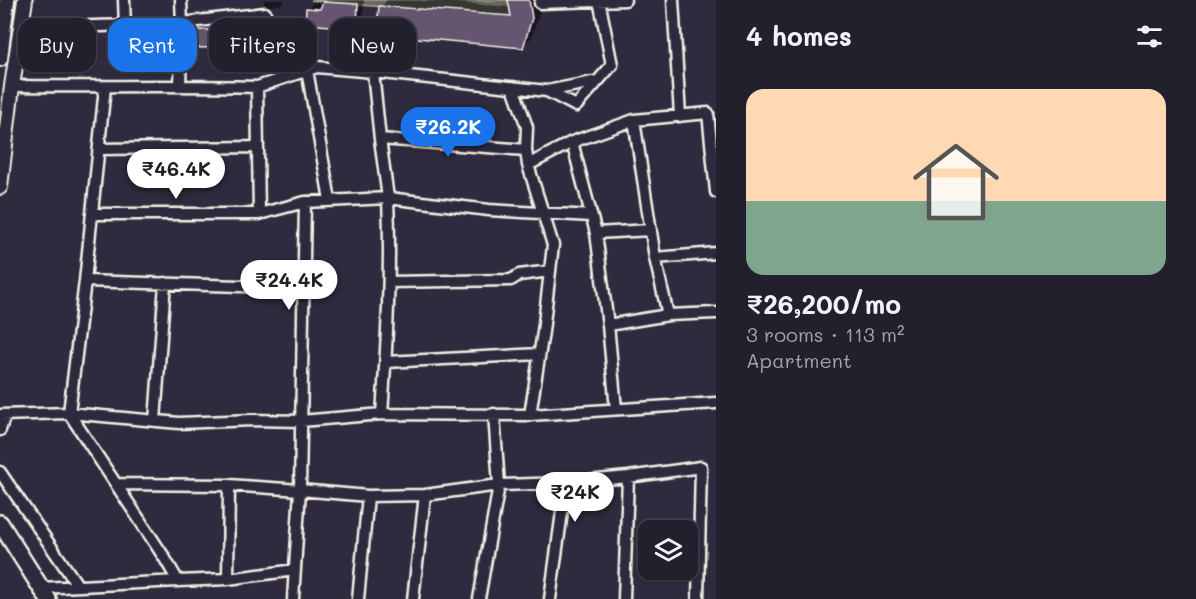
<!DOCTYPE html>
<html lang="en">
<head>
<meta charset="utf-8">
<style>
  :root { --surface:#23202e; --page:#2b2836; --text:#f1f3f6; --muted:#a3a3aa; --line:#403e4a; --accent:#1a73e8 }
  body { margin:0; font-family:Mali,sans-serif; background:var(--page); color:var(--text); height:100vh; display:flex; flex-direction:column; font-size:22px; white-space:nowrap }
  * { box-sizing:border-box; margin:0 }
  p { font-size:20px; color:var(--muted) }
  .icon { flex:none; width:33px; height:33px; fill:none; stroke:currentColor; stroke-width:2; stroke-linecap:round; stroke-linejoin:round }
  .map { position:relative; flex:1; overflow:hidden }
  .details { display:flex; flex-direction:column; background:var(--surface); width:480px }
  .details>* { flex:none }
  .guide { position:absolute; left:18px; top:18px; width:570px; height:54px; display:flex; gap:12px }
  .buttons { position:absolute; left:638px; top:520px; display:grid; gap:12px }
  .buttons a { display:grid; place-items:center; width:60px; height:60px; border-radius:12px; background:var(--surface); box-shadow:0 2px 4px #0004,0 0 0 2px var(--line); font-size:30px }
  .price { position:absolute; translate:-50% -51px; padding:0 14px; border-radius:21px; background:#fff; color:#222; font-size:20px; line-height:39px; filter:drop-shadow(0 2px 3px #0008) }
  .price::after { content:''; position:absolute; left:50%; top:36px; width:18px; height:14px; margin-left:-9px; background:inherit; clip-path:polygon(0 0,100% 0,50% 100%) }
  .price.current { background:var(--accent); color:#fff }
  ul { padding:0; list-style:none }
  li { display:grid; align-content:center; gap:12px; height:318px; padding:0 30px }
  li span { display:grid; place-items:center; height:186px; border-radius:18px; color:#555 }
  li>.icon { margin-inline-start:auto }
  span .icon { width:108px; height:108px; fill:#fffc; stroke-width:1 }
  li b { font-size:26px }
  h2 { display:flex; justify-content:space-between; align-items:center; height:72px; padding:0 30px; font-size:26px }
  .tag { padding:0 21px; border-radius:18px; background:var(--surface); box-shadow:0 2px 4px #0004,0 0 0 2px var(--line); font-size:21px; line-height:54px }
  .tag.current { background:var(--accent); color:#fff }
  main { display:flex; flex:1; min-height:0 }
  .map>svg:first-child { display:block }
  .green { fill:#66685a; stroke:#adaca1; stroke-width:1.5 }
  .shadow { fill:#0007 }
  .building { fill:#66556f; stroke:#f4f1e8; stroke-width:1.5 }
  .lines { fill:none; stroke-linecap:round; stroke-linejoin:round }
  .minor-casing { stroke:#f4f1e8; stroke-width:15 }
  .tertiary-casing { stroke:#f4f1e8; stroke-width:18 }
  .secondary-casing { stroke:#f4f1e8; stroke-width:20 }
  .minor { stroke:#2f2a3d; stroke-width:10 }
  .tertiary { stroke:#2f2a3d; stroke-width:14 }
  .secondary { stroke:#2f2a3d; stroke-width:15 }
</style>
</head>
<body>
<main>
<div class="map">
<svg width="716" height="599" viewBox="0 0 716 599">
  <rect width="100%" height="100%" fill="#2f2a3d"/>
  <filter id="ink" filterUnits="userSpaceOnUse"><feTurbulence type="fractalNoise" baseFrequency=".0167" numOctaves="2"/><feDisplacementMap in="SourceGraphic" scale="12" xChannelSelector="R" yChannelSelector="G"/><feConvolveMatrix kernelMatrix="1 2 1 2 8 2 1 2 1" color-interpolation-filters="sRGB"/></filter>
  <g filter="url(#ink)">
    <path class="green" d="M 311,0 L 508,0 L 511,17 L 323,2 Z"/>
    <path class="shadow" d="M 264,0 L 285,0 L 280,5 L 269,6 L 264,4 Z
      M 327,0 L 364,0 L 363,19 L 356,26 L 307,9 L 314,2 L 325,2 Z
      M 387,0 L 420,0 L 511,7 L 510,0 L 539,0 L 541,6 L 532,37 L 522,46 L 381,7 Z
      M 294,23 L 294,38 L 287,45 L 194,31 L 201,24 Z"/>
    <path class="building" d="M 508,0 L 529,0 L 532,18 L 523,48 L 376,34 L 379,6 L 511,16 Z
      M 323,2 L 358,4 L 357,28 L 305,24 L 306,8 L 320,9 Z
      M 287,29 L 288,46 L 194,48 L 193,30 Z"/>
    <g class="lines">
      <defs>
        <path id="minor" d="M 124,0 L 125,26
          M 673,0 L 680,116
          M 540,3 L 625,0
          M 22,28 C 75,26 129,26 182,23 L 181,0
          M 307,70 L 330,200
          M 373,72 L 547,91 L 576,106 L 612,65 L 599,0
          M 180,85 L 182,23 L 265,13
          M 105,87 L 85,281 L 69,413 L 164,557 L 178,581 L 228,579 L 229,485 L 300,490 L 305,202
          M 257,87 L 317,67 L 373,72 L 380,139 L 388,198 L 489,210 L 591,216
          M 513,87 L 527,127 L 526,150
          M 547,91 L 598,81
          M 634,120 L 708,113 L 716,192
          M 380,139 L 526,150 L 528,165
          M 99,149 L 258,147
          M 92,214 L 259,214
          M 596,233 L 651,230
          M 655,258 L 716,253
          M 85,281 L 304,288
          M 389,282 L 511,280 L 519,275 L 550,271
          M 668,315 L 716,313
          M 608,325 L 616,409
          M 386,362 L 539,354
          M 382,414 L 530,415 L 543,332 L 553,245 L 528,165 L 572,142 L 596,233 L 608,325 L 668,315 L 655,258 L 634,120 L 572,142
          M 0,415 L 69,413 L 179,423 L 252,420 L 301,421 L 382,414 C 387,341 391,270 388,198 L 305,202 L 259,214 L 257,87 C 175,85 94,87 12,86
          M 530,415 L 716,403
          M 155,421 L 165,283
          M 0,430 L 5,415
          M 0,472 L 78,586
          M 116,484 L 229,485
          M 228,579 L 295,570
          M 41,588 L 178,581
          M 293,599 L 300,490 L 368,496
          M 358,599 L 368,496 L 425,495 L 499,485 L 566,483
          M 413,599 L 425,495
          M 479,599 L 499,485 L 494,414
          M 550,599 L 566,483 L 628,477 L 701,467 L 698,599
          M 624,599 L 628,477"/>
        <path id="tertiary" d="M 0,59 L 7,0
          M 0,187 L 12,86 L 25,0"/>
        <path id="secondary" d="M 0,523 L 48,599"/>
      </defs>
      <use href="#minor" class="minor-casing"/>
      <use href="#tertiary" class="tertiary-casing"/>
      <use href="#secondary" class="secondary-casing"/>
      <use href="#minor" class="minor"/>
      <use href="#tertiary" class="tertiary"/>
      <use href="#secondary" class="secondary"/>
    </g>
  </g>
</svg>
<div class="buttons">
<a><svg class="icon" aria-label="layers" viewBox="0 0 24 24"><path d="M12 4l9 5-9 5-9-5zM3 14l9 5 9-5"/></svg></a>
</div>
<b class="price current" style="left:448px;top:158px">₹26.2K</b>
<b class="price" style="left:176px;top:200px">₹46.4K</b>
<b class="price" style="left:289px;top:311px">₹24.4K</b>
<b class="price" style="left:575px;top:523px">₹24K</b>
<div class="guide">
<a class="tag">Buy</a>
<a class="tag current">Rent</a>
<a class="tag">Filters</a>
<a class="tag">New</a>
</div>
</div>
<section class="details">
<h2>4 homes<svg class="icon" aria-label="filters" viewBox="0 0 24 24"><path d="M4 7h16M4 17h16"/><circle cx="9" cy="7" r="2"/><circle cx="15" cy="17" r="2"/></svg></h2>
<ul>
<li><span style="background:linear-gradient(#ffd9b3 60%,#7fa58c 0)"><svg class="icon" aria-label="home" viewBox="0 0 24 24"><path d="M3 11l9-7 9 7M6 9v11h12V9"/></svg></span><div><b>₹26,200/mo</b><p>3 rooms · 113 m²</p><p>Apartment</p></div></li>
</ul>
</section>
</main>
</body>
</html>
